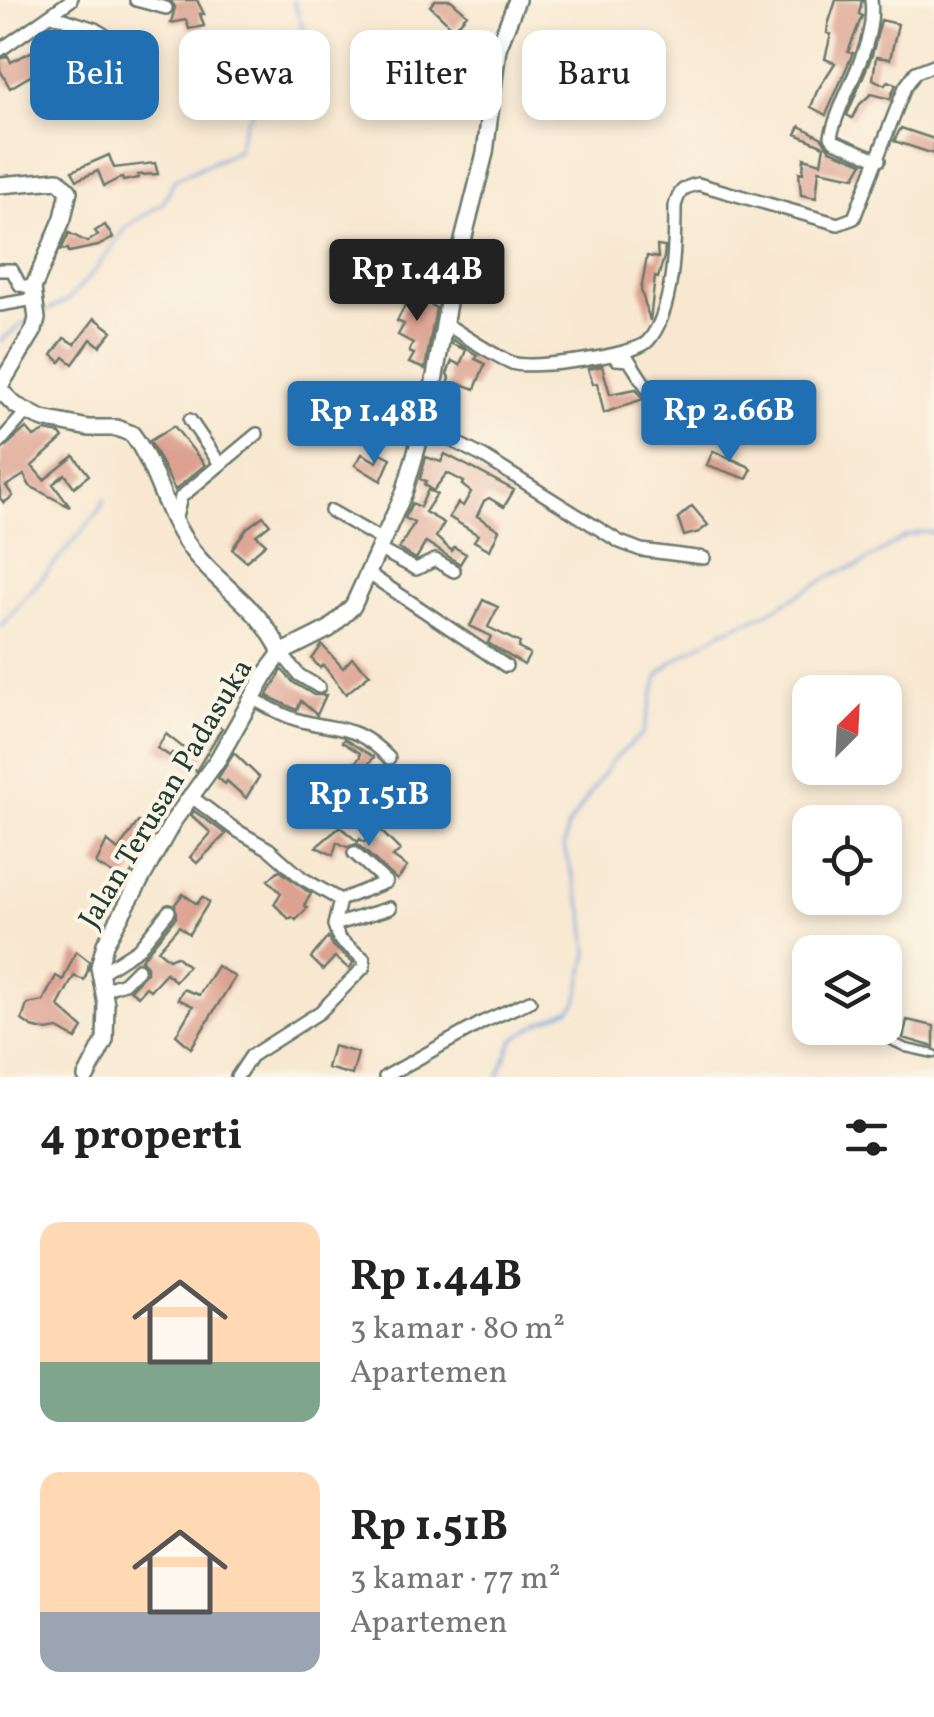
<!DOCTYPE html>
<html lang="id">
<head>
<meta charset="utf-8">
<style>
  :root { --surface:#fff; --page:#f6f6f6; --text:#222; --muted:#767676; --accent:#1f6fb2 }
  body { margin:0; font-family:Vollkorn,serif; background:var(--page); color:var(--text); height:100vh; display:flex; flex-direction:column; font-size:38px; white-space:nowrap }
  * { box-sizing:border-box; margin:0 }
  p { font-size:32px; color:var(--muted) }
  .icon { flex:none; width:55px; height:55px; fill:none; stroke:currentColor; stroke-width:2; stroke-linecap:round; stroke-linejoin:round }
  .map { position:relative; height:1077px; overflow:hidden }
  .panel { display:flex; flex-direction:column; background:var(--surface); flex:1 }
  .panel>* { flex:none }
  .banner { position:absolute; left:30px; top:30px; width:875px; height:90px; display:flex; gap:20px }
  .needle { width:65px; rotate:24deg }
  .tools { position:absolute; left:792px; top:675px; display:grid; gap:20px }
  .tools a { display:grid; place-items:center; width:110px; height:110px; border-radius:20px; background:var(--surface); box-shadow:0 5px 15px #0003; font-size:50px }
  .price { position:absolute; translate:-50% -85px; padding:0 22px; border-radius:10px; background:var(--accent); color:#fff; font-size:32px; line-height:65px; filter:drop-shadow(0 2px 5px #0008) }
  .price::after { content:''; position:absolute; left:50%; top:60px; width:30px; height:22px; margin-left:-15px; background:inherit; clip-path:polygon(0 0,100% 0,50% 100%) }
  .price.on { background:#222; color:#fff }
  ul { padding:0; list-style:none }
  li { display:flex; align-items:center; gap:30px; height:250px; padding:0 40px }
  li span { display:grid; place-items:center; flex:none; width:280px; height:200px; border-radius:20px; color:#555 }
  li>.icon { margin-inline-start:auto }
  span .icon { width:120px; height:120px; fill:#fffc; stroke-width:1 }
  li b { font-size:42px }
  h2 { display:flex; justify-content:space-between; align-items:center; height:120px; padding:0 40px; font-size:42px }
  .chip { padding:0 35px; border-radius:20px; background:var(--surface); box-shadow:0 5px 15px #0003; font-size:35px; line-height:90px }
  .chip.on { background:var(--accent); color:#fff }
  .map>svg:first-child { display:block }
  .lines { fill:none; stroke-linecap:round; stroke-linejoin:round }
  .stream { stroke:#72a1db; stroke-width:2.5 }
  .building { fill:#dca190 }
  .service-casing { stroke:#6b796b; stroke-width:11 }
  .minor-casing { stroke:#6b796b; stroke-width:16 }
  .tertiary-casing { stroke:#6b796b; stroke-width:20 }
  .service { stroke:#fff; stroke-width:6 }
  .minor { stroke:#fff; stroke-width:11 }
  .tertiary { stroke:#fff; stroke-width:15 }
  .labels { text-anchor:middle; stroke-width:8; stroke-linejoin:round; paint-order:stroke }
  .street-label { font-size:30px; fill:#1f3d34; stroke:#fcf5e5 }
</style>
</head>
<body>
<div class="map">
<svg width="934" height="1077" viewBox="0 0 934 1077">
  <rect width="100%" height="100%" fill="#fcf5e5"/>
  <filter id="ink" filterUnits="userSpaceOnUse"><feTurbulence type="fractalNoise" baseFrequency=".01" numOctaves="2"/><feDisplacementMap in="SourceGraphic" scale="20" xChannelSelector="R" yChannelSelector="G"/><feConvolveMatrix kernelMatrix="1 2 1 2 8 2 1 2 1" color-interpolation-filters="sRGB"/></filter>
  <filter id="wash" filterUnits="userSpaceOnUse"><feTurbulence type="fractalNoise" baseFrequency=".0048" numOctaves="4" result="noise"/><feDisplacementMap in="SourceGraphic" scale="40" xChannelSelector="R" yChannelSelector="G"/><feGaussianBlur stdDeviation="2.25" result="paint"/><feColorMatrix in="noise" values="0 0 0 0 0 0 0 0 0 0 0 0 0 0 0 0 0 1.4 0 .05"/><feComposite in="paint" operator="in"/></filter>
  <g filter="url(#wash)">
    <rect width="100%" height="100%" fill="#f8e8d1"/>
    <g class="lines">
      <path class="stream" d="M 41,314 L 68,300 L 96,269 L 126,227 L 163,203 L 175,179 L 237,151 L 245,123 L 263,96 L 305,46 L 306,37 L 293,0
        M 0,341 L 29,319
        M 0,627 L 97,514 L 105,499
        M 498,1077 L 513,1040 L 537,1024 L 571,1009 L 577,1002 L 588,953 L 584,914 L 564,848 L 567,828 L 611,762 L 643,733 L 658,676 L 672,662 L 721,632 L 765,614 L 836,573 L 860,565 L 904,537 L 922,532 L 934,533"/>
    </g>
    <g id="blocks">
      <path class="building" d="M 170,0 L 197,0 L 204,14 L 200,14 L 204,26 L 189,29 L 186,20 L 171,23 L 175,7 Z
        M 435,0 L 451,0 L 467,14 L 454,29 L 430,6 Z
        M 836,0 L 862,0 L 859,14 L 862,16 L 848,52 L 853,53 L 826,115 L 811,107 L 817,91 L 835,63 L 825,59 L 831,34 L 827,33 L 828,25 Z
        M 881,20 L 898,24 L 890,59 L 876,57 L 873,79 L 885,85 L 888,81 L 896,84 L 890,99 L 871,94 L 860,104 L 852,118 L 847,115 L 872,55 Z
        M 55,26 L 91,38 L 118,53 L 128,47 L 141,46 L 142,63 L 120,64 L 120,57 L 73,65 L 44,71 L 51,86 L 41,90 L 35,73 L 10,88 L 0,70 L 0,59 L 8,56 L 11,62 L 48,43 L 45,32 L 56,31 Z
        M 800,126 L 822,138 L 830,150 L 863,163 L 855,177 L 819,170 L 816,198 L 801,195 L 799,172 L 803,173 L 804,158 L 821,163 L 824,146 L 796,134 Z
        M 901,128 L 934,139 L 934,154 L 894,141 Z
        M 109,155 L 114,168 L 155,163 L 158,174 L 138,175 L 138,178 L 123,181 L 122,177 L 104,186 L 98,171 L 77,180 L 72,171 Z
        M 105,225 L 113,238 L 98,246 L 69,252 L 68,249 L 61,250 L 69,233 L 87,242 L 98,235 L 95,231 Z
        M 657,246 L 665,247 L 664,257 L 658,278 L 655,277 L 650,321 L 641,290 L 647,256 L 658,258 Z
        M 410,282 L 420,290 L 416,295 L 436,308 L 425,369 L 409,363 L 414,354 L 409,352 L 413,343 L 398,335 L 404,324 L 397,321 L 406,303 L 398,297 Z
        M 95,318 L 112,331 L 100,346 L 91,339 L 73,364 L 64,357 L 60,362 L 52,355 L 64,338 L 75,344 Z
        M 453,340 L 477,355 L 475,359 L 485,364 L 475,389 L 462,384 L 454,402 L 443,396 L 450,379 L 447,374 L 452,361 L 460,365 L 466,350 L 452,344 Z
        M 602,366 L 610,394 L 636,389 L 643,399 L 604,413 L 597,383 L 593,384 L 588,369 Z
        M 174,426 L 205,465 L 175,490 L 150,441 Z
        M 26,428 L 34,437 L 45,431 L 60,434 L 63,438 L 32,466 L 44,480 L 74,456 L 89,475 L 74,487 L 65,474 L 53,484 L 70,507 L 30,486 L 24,475 L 6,486 L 13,496 L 4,503 L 0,498 L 0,451 Z
        M 713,451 L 748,466 L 751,470 L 747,479 L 707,465 Z
        M 381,453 L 391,458 L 381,481 L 355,465 L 362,454 L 377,462 Z
        M 445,454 L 514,490 L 504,507 L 489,498 L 484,501 L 477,516 L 499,530 L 490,550 L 474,541 L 478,535 L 449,517 L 458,503 L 463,506 L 471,492 L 462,485 L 464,482 L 447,473 L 433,491 L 424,484 L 426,481 L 420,479 L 426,457 L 441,462 Z
        M 428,490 L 437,494 L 425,512 L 444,523 L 436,537 L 452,551 L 454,547 L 466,554 L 460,564 L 426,542 L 416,559 L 399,549 L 414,523 L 405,518 L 412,503 L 420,507 Z
        M 692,506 L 708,525 L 699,532 L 684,536 L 678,518 Z
        M 263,516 L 270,524 L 256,535 L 266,544 L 246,561 L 232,549 L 247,528 Z
        M 483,600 L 498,607 L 488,627 L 520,643 L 518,648 L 530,654 L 524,665 L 488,643 L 491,636 L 470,626 Z
        M 322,645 L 343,668 L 352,658 L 370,674 L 346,694 L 323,665 L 320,668 L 312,659 Z
        M 282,670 L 294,683 L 314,695 L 326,695 L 317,715 L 301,701 L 297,710 L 267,696 Z
        M 214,724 L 222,728 L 196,771 L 172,753 L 170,756 L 157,748 L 166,734 L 191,754 L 203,735 L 207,737 Z
        M 344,739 L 374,757 L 351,785 L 357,790 L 348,801 L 355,809 L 343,822 L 323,808 L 330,798 L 326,794 L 360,757 L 360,753 L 342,742 Z
        M 234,753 L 259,777 L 246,798 L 227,781 L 225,784 L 218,778 Z
        M 194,811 L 226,834 L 197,863 L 190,857 L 211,833 L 191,815 Z
        M 138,822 L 155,830 L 136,859 L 139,860 L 126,882 L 96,864 L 107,841 L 118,850 Z
        M 340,827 L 358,842 L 360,839 L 364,842 L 377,829 L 382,832 L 400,850 L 393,857 L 407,867 L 397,880 L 357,844 L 347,847 L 337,842 L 333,855 L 316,847 Z
        M 279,870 L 311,894 L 304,905 L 307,908 L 296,920 L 292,917 L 289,919 L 274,904 L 281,893 L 268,880 Z
        M 183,894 L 197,904 L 202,897 L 209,902 L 189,934 L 179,926 L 158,950 L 169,959 L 176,956 L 188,966 L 175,981 L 166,973 L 150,990 L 146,987 L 138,996 L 130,990 L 147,972 L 147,966 L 141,960 L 176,917 L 175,904 Z
        M 328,937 L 333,946 L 354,963 L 349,969 L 335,957 L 323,970 L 311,958 Z
        M 76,951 L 89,961 L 88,970 L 84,980 L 74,976 L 58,1006 L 83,1028 L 76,1039 L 58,1029 L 47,1031 L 32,1027 L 22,1020 L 27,1004 L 43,1001 L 56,976 L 63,980 Z
        M 217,966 L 235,977 L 191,1048 L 176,1035 L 193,1006 L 178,999 L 183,989 L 199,995 Z
        M 907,1020 L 934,1026 L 934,1047 L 903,1038 Z
        M 333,1046 L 358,1053 L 352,1075 L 327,1068 Z"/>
    </g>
  </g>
  <g filter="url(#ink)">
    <use href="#blocks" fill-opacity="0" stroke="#6b796b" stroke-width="2.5"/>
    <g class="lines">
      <defs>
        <path id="service" d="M 883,1037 L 906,1048 L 934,1054"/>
        <path id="minor" d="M 136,0 L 166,8
          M 871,0 C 877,47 841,92 831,136 L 834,141 L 879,160
          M 52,15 L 95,29 L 119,44
          M 0,50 L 71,0
          M 0,270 L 12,270 L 20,285 L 33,288
          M 0,305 L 34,299
          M 444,323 C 466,336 489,353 512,363 C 530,370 635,356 648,341 C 674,312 675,243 675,206 C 679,191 683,187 698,184 L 838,224 L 854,218 L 905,87 L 916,72 L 934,65
          M 616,359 L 629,360 C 653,397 664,420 708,432
          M 190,420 L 220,464
          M 424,426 L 484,457 L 620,542 L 641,550 L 704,558
          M 0,442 L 26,412
          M 331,511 L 384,541
          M 175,521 L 181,497 L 257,434
          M 380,550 L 416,569 L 435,560 L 454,571
          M 369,574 L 506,666
          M 281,653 L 299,675 L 319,687
          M 252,698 C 266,706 280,714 295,719 C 338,732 354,722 389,758
          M 189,795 L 236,830 L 269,849 L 302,878 L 340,900 L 386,882 L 354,853
          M 340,900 L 334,925 L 390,908
          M 99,974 L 138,949 L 169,911
          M 103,990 L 124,983 L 138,969
          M 237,1077 L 251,1056 L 320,1012 L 364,967 L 364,959 L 339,939 L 334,925
          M 385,1077 L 483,1022 L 530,1001"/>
        <path id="tertiary" d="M 0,185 L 58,180 L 69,191 L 63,218 L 33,288 L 37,319 L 34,330 L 0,386
          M 0,390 L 15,405 L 38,417
          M 43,419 L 89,428 L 117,428 L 132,434 C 156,465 164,512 189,546 C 217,586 260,605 281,653
          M 86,1077 L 105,1040 L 106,1004 L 99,967 L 105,944 L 174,820 L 218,759 L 267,672 L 281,653 L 329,629 L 353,606 L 404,493 L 430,404 L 450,292 L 485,153 L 498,48 L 517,0"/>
      </defs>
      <use href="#service" class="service-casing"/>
      <use href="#minor" class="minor-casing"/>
      <use href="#tertiary" class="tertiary-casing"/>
      <use href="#service" class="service"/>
      <use href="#minor" class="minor"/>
      <use href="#tertiary" class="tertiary"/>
    </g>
  </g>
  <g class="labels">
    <g class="street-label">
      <text transform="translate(165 793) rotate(-59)" y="10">Jalan Terusan Padasuka</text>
    </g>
  </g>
</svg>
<div class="tools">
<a><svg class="needle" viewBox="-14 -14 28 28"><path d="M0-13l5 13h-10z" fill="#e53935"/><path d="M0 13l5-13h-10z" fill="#767676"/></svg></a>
<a><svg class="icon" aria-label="locate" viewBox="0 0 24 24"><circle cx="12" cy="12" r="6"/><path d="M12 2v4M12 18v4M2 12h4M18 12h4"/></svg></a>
<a><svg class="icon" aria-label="layers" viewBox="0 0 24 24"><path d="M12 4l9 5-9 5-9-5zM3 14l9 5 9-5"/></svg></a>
</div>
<b class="price on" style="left:417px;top:324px">Rp 1.44B</b>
<b class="price" style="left:729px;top:465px">Rp 2.66B</b>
<b class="price" style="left:374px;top:466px">Rp 1.48B</b>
<b class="price" style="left:369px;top:849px">Rp 1.51B</b>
<div class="banner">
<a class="chip on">Beli</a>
<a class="chip">Sewa</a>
<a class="chip">Filter</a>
<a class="chip">Baru</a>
</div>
</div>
<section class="panel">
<h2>4 properti<svg class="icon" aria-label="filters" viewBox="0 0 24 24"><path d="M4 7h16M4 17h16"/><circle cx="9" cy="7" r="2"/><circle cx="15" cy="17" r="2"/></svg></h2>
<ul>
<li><span style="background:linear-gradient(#ffd9b3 70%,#7fa58c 0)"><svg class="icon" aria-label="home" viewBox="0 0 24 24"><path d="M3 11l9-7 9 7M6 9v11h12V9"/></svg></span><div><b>Rp 1.44B</b><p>3 kamar · 80 m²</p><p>Apartemen</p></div></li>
<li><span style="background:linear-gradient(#ffd9b3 70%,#9aa5b1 0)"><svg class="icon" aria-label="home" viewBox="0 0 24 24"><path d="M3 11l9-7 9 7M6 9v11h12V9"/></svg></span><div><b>Rp 1.51B</b><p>3 kamar · 77 m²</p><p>Apartemen</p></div></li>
</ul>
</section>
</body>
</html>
